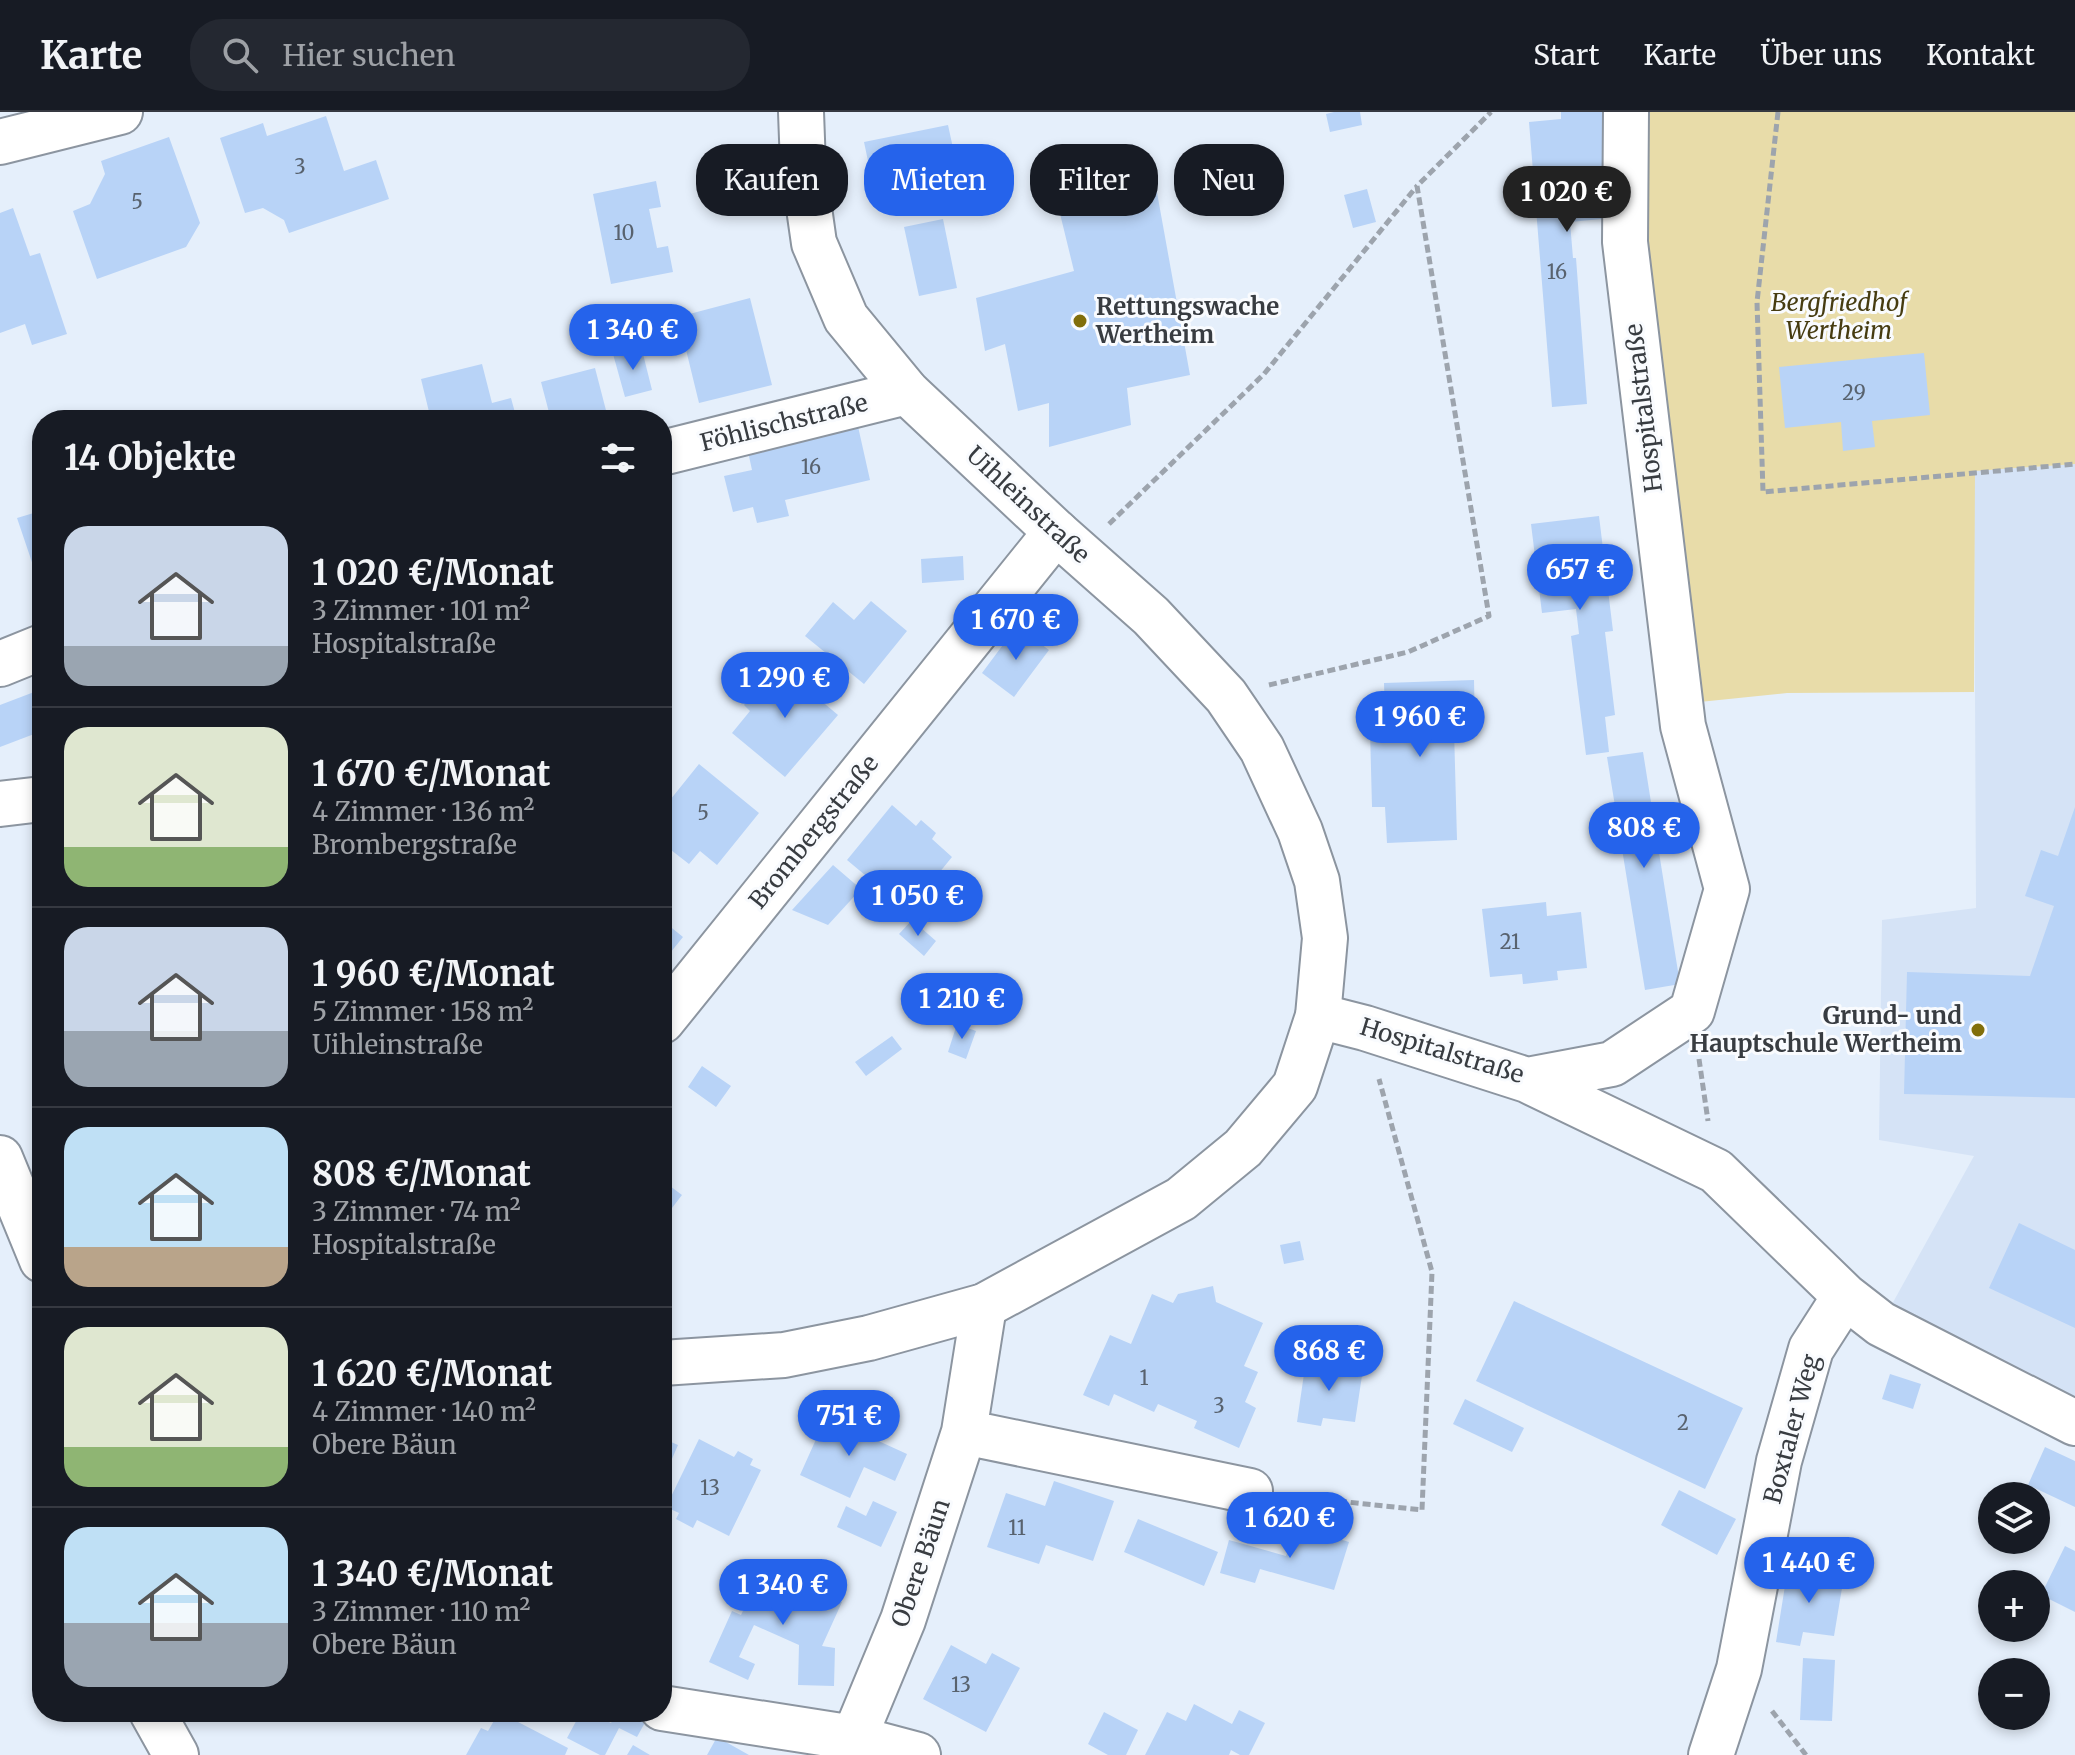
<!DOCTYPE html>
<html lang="de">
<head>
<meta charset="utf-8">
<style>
  :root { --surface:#171b24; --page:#242831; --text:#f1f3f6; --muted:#9ea1a6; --line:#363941; --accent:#2563eb }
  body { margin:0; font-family:Merriweather,serif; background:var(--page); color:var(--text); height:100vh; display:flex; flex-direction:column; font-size:30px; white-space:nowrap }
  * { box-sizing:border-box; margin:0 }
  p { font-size:26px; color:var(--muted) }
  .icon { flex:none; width:44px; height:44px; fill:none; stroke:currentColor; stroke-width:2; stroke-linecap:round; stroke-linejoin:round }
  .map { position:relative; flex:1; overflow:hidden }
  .side { position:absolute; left:32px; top:298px; width:640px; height:1312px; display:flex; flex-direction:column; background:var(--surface); border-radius:32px; box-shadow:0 4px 12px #0003 }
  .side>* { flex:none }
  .banner { position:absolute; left:696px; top:32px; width:760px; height:72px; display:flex; gap:16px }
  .buttons { position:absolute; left:1978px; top:1370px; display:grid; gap:16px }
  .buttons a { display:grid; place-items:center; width:72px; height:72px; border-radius:50%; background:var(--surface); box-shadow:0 4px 12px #0003; font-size:40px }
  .price { position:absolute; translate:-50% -68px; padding:0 18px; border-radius:28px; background:var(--accent); color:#fff; font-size:26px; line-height:52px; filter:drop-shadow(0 2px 4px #0008) }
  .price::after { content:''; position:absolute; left:50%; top:48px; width:24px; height:18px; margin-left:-12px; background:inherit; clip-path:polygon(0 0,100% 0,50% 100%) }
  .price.current { background:#222; color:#fff }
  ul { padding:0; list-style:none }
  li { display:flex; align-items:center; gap:24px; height:200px; padding:0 32px }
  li+li { border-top:2px solid var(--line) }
  li span { display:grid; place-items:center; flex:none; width:224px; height:160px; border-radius:24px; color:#555 }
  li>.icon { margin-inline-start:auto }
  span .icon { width:96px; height:96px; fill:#fffc; stroke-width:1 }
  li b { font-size:34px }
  h2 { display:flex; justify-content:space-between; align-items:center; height:96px; padding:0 32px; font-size:34px }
  .chip { padding:0 28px; border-radius:32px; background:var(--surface); box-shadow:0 4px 12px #0003; font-size:28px; line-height:72px }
  .chip.current { background:var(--accent); color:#fff }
  header { display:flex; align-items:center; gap:48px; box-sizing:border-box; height:112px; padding:0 40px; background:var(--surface); border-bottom:2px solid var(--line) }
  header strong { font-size:38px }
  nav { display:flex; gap:44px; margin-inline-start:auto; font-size:28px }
  .search { width:560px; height:72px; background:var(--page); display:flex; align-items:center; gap:20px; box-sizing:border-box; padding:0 28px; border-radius:32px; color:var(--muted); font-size:30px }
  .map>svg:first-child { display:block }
  .built { fill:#d5e3f6 }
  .green { fill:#e8dca9 }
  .building { fill:#b8d3f7 }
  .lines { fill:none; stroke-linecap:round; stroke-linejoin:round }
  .minor-casing { stroke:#8c95a0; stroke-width:48 }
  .secondary-casing { stroke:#8c95a0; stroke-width:48 }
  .path { stroke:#9da4ad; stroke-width:5; stroke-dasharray:8 4; stroke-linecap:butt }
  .minor { stroke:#fff; stroke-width:44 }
  .secondary { stroke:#fff; stroke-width:44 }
  .poi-dot { fill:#816e0b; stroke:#f9fbfe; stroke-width:3 }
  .labels { text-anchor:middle; stroke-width:6; stroke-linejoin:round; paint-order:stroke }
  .number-label { font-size:20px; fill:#58626e }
  .park-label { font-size:24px; font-style:italic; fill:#463c11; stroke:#f9fbfe }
  .poi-label { font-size:24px; font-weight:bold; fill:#383c41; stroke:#f9fbfe; text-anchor:start }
  .street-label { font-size:24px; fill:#383c41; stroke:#f9fbfe }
</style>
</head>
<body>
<header>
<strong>Karte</strong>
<div class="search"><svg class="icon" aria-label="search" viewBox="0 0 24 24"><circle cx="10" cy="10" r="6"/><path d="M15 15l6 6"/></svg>Hier suchen</div>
<nav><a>Start</a><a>Karte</a><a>Über uns</a><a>Kontakt</a></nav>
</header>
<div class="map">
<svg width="2075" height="1643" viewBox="0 0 2075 1643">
  <rect width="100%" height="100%" fill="#e5effb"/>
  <path class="built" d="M 2075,352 L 2075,1311 L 1881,1212 L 1974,1044 L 1879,1028 L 1882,808 L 1976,796 L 1974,359 Z"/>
  <path class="green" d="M 1626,0 L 2075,0 L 2075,352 L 1975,359 L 1974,580 L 1787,581 L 1680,592 Z"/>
  <path class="building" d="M 1334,0 L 1360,0 L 1362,13 L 1330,20 L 1326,2 Z
    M 1561,0 L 1604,0 L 1612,106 L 1570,110 L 1573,146 L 1576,146 L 1587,292 L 1552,295 L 1529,10 L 1561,7 Z
    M 326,4 L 344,59 L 376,48 L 389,87 L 289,121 L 284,108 L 263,96 L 245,101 L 220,26 L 263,11 L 267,24 Z
    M 948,13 L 953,36 L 932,41 L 940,84 L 892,94 L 882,46 L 868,49 L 864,30 Z
    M 169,25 L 200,111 L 186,135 L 97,167 L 73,99 L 90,92 L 105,62 L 101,49 Z
    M 1092,64 L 1098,82 L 1156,75 L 1190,263 L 1127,276 L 1131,313 L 1049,335 L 1049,291 L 1018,299 L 1005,232 L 985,239 L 976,186 L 1074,159 L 1054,77 Z
    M 656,69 L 661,95 L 649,97 L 657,136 L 668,134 L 673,160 L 611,172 L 593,82 Z
    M 1367,77 L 1376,110 L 1353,116 L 1344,83 Z
    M 13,96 L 30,144 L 40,141 L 67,222 L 32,233 L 25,212 L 0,221 L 0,101 Z
    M 943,107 L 957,176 L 919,184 L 904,115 Z
    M 750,186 L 772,273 L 699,291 L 678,205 Z
    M 641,234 L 652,278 L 625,285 L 613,242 Z
    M 1924,241 L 1930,303 L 1872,309 L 1875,335 L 1843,339 L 1841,310 L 1785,316 L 1779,255 Z
    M 482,252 L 492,291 L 511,286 L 517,308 L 431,308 L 421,267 Z
    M 595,256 L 608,306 L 551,308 L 541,270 Z
    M 857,310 L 870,368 L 785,388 L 789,404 L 757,411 L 753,395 L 733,400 L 724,364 L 752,358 L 747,335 Z
    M 37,400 L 40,408 L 42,407 L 42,467 L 38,468 L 17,406 Z
    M 1599,404 L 1613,519 L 1605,520 L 1615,603 L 1605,605 L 1609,640 L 1586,643 L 1571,524 L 1579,522 L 1576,497 L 1542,501 L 1531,412 Z
    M 963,444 L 964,468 L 922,471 L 921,447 Z
    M 871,489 L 907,519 L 864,572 L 805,524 L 833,490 L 854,508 Z
    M 1017,514 L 1049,538 L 1014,585 L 982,561 Z
    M 785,555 L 802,569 L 807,563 L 826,579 L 819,587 L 838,603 L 785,665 L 732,621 L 750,599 L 744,593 L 761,573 L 766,577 Z
    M 1474,568 L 1475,616 L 1454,617 L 1457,728 L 1387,731 L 1385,695 L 1372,695 L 1370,618 L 1394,617 L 1394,603 L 1385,604 L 1384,571 Z
    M 42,577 L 42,619 L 0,635 L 0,593 Z
    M 1643,640 L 1680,872 L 1645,878 L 1607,645 Z
    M 699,652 L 759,701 L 717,753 L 700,739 L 689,752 L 662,731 L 662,698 Z
    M 892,693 L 916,714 L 921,708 L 936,721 L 932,727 L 952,745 L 908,799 L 847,748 Z
    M 2075,695 L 2075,986 L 1904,982 L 1907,860 L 2030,864 L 2054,794 L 2025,784 L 2041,738 L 2058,744 Z
    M 833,753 L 861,777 L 828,813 L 792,798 Z
    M 1546,790 L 1547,804 L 1581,800 L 1587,856 L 1557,859 L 1558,868 L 1523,872 L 1522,862 L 1490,865 L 1482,797 Z
    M 662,808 L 683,825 L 662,851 Z
    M 912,808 L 936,829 L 924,844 L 899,822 Z
    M 957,912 L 976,919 L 966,947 L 948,940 Z
    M 892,924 L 902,937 L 866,964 L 855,950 Z
    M 702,954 L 731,974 L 716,995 L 688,975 Z
    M 662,1068 L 682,1083 L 662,1109 Z
    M 2019,1111 L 2075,1138 L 2075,1216 L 1989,1176 Z
    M 1300,1129 L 1304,1148 L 1284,1152 L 1280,1133 Z
    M 1213,1174 L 1216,1190 L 1263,1211 L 1244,1254 L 1258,1260 L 1245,1290 L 1256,1296 L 1239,1336 L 1194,1316 L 1197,1309 L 1158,1292 L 1154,1300 L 1114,1282 L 1109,1294 L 1083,1283 L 1110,1223 L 1131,1232 L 1152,1182 L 1173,1191 L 1178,1182 Z
    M 1514,1189 L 1743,1296 L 1705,1377 L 1476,1269 Z
    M 1306,1248 L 1363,1257 L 1355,1310 L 1323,1306 L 1321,1314 L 1297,1310 Z
    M 1890,1262 L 1921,1272 L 1913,1297 L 1882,1287 Z
    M 1465,1287 L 1524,1316 L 1512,1340 L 1453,1312 Z
    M 826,1305 L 907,1342 L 895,1369 L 864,1355 L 850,1386 L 800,1363 Z
    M 662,1326 L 678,1333 L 662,1370 Z
    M 699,1327 L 734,1345 L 738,1339 L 753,1347 L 750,1353 L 761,1358 L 729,1424 L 697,1408 L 693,1416 L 676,1407 L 679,1401 L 666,1395 Z
    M 2045,1335 L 2075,1349 L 2075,1395 L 2028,1373 Z
    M 1054,1369 L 1114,1389 L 1093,1449 L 1046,1433 L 1039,1452 L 987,1435 L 1006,1381 L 1045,1394 Z
    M 1679,1378 L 1736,1407 L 1717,1443 L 1661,1413 Z
    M 873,1389 L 897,1400 L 881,1435 L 837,1415 L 846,1394 L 866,1404 Z
    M 1138,1407 L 1218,1440 L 1204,1474 L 1124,1440 Z
    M 1296,1414 L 1349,1430 L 1334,1478 L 1260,1457 L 1255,1471 L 1220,1461 L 1229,1428 L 1286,1444 Z
    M 2065,1434 L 2075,1439 L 2075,1500 L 2041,1483 Z
    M 764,1454 L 842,1490 L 822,1534 L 835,1536 L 834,1574 L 798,1573 L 799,1533 L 754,1513 L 739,1545 L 755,1552 L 748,1568 L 709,1550 L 732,1499 L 741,1503 Z
    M 1788,1455 L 1844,1464 L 1834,1524 L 1803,1520 L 1800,1534 L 1776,1530 Z
    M 951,1533 L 986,1552 L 992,1541 L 1020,1556 L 986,1620 L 923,1587 Z
    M 1803,1546 L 1835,1548 L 1832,1609 L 1800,1608 Z
    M 1194,1592 L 1232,1612 L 1239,1598 L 1265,1611 L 1249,1643 L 1240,1643 L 1231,1638 L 1229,1643 L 1145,1643 L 1167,1600 L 1186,1609 Z
    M 499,1600 L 568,1636 L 565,1643 L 466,1643 L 481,1616 L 488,1619 Z
    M 581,1600 L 589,1600 L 611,1611 L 617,1600 L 639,1600 L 648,1605 L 637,1625 L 619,1616 L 605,1643 L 600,1643 L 567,1626 Z
    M 1104,1600 L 1138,1618 L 1126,1643 L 1108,1643 L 1088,1632 Z
    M 717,1625 L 749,1643 L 707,1643 Z
    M 633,1633 L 650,1643 L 627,1643 Z"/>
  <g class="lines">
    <defs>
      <path id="minor" d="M 0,30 L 120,0
        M 662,341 L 907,280
        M 0,552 L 42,535
        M 1318,904 L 1365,916 L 1527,968 L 1612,952 L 1692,899 L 1727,777 L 1683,614 L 1625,130 L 1626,0
        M 662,909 L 1056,420
        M 1527,968 L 1716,1059 L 1845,1184 L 1881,1212 L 2075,1311
        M 964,1320 L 1250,1379
        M 662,1596 L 854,1626 L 918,1643
        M 854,1626 L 903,1508 L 964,1320 L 984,1194
        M 1711,1643 L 1739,1557 L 1779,1349 L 1811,1237 L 1845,1184"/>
      <path id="secondary" d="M 0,692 L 42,687
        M 0,1046 L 42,1148
        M 662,1251 L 784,1243 L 869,1226 L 984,1194 L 1181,1087 L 1243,1036 L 1295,974 L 1318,904 L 1325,826 L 1317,769 L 1300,719 L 1262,637 L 1226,584 L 1151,504 L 1056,420 L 907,280 L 846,206 L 814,131 L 803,54 L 801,0
        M 152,1600 L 176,1643"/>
    </defs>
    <use href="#minor" class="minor-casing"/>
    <use href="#secondary" class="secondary-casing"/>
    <path class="path" d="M 1778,0 L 1757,190 L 1763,380 L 2075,352
      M 1109,412 L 1264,262 L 1417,74
      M 1269,573 L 1408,540 L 1489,504 L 1417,74 L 1491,0
      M 1699,947 L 1708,1009
      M 1291,1384 L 1422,1398 L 1432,1160 L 1379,967
      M 1772,1599 L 1806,1643"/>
    <use href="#minor" class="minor"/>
    <use href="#secondary" class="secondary"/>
  </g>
  <g class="poi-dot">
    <circle cx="1080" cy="209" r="8"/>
    <circle cx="1978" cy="918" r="8"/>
  </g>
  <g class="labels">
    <g class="number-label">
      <text x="300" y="62">3</text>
      <text x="137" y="97">5</text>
      <text x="624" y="128">10</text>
      <text x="1557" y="167">16</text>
      <text x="1854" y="288">29</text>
      <text x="811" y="362">16</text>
      <text x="703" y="708">5</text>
      <text x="1510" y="837">21</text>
      <text x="1144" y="1273">1</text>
      <text x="1219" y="1301">3</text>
      <text x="1683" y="1318">2</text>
      <text x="710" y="1383">13</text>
      <text x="1017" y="1423">11</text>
      <text x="961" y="1580">13</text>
    </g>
    <g class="park-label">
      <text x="1839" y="199">Bergfriedhof<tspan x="1839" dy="28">Wertheim</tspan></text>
    </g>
    <g class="poi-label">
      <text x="1096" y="203">Rettungswache<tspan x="1096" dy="28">Wertheim</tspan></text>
      <text x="1962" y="912" text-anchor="end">Grund- und<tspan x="1962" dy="28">Hauptschule Wertheim</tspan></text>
    </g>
    <g class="street-label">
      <text transform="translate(1644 296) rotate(-97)" y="8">Hospitalstraße</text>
      <text transform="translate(784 311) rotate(-14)" y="8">Föhlischstraße</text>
      <text transform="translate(1028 393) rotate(43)" y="8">Uihleinstraße</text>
      <text transform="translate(814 720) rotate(-51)" y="8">Brombergstraße</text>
      <text transform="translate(1442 939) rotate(17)" y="8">Hospitalstraße</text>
      <text transform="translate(1792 1317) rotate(-75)" y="8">Boxtaler Weg</text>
      <text transform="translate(921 1451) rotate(-71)" y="8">Obere Bäun</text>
    </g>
  </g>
</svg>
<div class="buttons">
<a><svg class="icon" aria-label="layers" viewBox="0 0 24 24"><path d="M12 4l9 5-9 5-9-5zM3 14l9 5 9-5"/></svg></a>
<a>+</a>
<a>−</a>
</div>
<b class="price current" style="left:1567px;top:122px">1 020 €</b>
<b class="price" style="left:633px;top:260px">1 340 €</b>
<b class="price" style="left:1580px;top:500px">657 €</b>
<b class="price" style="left:1016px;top:550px">1 670 €</b>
<b class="price" style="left:785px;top:608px">1 290 €</b>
<b class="price" style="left:1420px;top:647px">1 960 €</b>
<b class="price" style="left:1644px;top:758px">808 €</b>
<b class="price" style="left:918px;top:826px">1 050 €</b>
<b class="price" style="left:962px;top:929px">1 210 €</b>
<b class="price" style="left:1329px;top:1281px">868 €</b>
<b class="price" style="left:849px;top:1346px">751 €</b>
<b class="price" style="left:1290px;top:1448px">1 620 €</b>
<b class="price" style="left:1809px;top:1493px">1 440 €</b>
<b class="price" style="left:783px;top:1515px">1 340 €</b>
<div class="banner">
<a class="chip">Kaufen</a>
<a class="chip current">Mieten</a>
<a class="chip">Filter</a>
<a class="chip">Neu</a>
</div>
<section class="side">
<h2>14 Objekte<svg class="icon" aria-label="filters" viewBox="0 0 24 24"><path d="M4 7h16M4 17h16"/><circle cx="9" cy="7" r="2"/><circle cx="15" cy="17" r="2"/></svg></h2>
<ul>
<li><span style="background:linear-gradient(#c9d6e8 75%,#9aa5b1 0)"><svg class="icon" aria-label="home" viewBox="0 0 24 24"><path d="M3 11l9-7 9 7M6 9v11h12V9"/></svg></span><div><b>1 020 €/Monat</b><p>3 Zimmer · 101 m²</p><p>Hospitalstraße</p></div></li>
<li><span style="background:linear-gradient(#dfe7d0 75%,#8fb573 0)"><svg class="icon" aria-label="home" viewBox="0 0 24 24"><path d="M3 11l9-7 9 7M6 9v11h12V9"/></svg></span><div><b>1 670 €/Monat</b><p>4 Zimmer · 136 m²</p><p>Brombergstraße</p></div></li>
<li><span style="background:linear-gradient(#c9d6e8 65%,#9aa5b1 0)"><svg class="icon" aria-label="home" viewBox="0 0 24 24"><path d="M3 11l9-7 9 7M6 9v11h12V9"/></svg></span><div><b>1 960 €/Monat</b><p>5 Zimmer · 158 m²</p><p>Uihleinstraße</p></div></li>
<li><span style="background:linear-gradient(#bfe0f5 75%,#b9a48a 0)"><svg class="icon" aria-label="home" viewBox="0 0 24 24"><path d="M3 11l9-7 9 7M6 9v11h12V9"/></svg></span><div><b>808 €/Monat</b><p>3 Zimmer · 74 m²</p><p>Hospitalstraße</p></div></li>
<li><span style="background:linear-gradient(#dfe7d0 75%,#8fb573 0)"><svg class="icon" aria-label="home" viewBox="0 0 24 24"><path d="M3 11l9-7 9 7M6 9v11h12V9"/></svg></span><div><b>1 620 €/Monat</b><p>4 Zimmer · 140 m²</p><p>Obere Bäun</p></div></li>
<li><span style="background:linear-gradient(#bfe0f5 60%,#9aa5b1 0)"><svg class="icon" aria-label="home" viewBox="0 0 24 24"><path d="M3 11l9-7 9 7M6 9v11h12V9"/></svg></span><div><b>1 340 €/Monat</b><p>3 Zimmer · 110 m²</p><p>Obere Bäun</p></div></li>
</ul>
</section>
</div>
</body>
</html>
